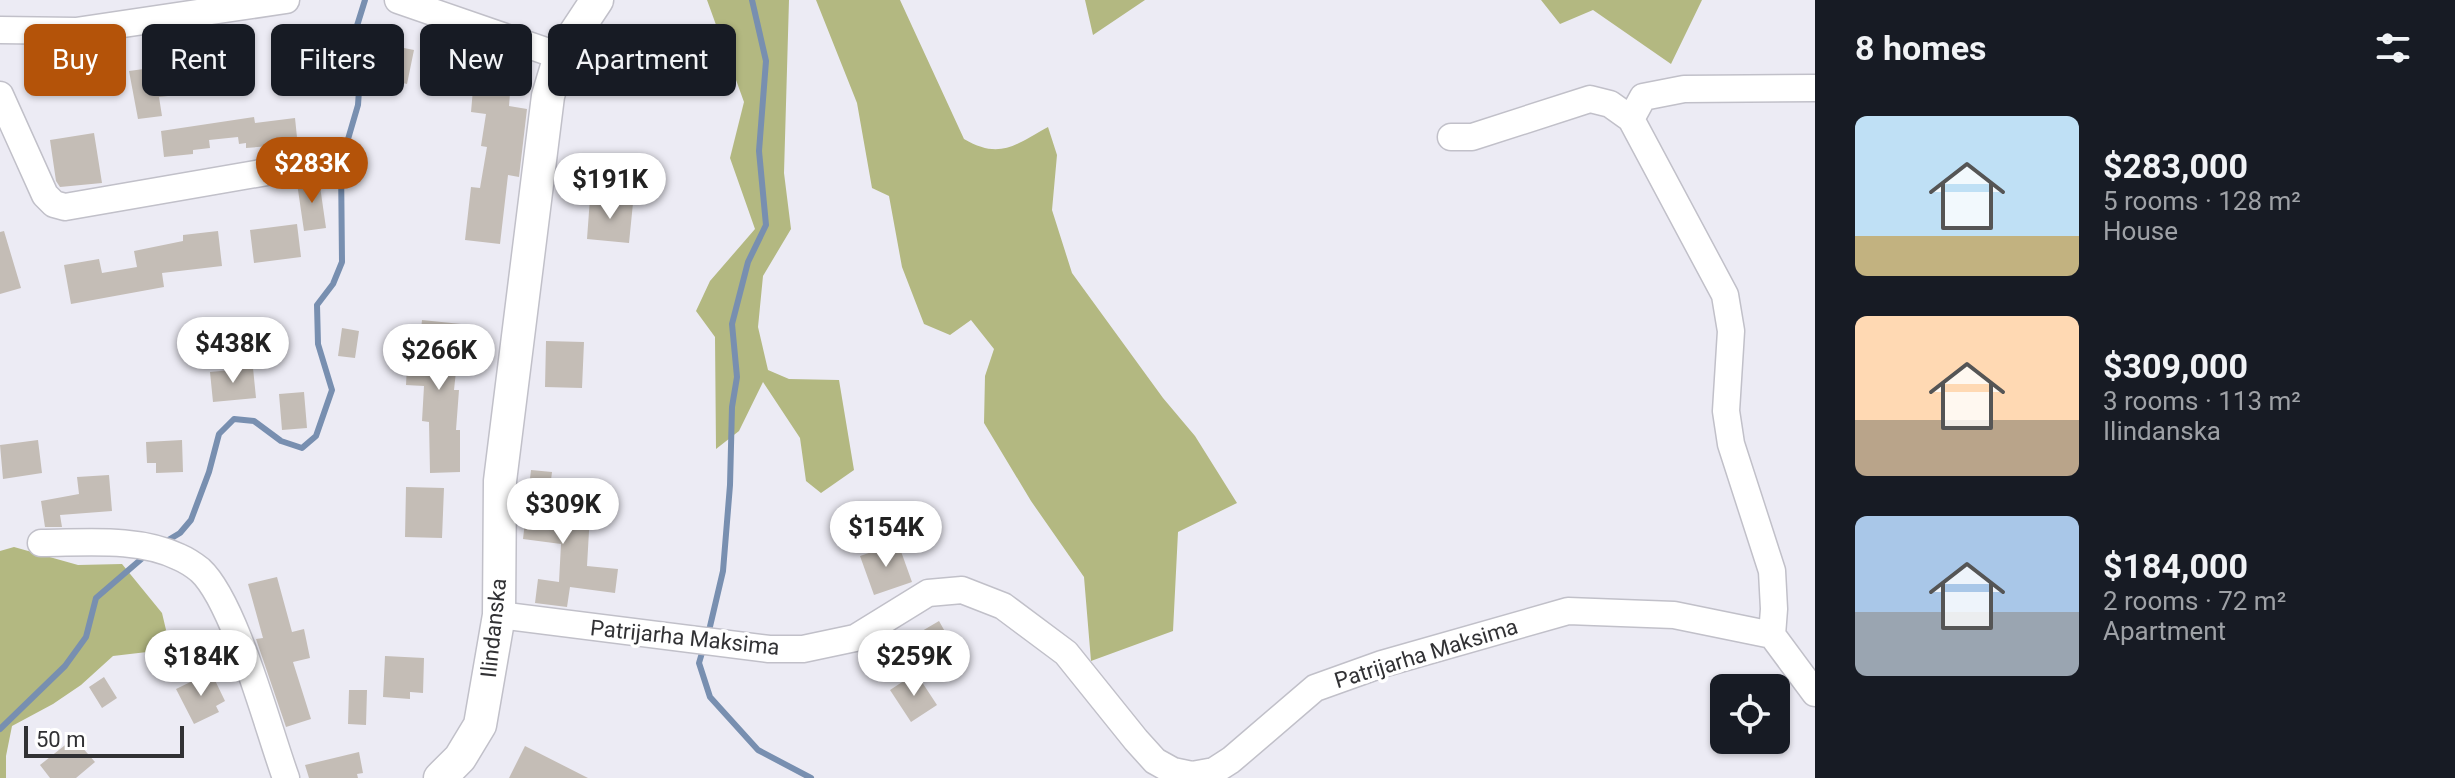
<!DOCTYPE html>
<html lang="en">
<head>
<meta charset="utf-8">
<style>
  :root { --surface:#171b24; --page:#20242c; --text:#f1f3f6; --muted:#9ea1a6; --accent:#b45309 }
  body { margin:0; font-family:Roboto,sans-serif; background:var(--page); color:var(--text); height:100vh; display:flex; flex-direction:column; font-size:30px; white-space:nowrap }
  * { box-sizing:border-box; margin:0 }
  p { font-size:26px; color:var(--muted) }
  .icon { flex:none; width:44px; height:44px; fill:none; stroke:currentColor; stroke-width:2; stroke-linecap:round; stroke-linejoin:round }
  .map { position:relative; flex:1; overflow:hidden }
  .details { display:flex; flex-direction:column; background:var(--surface); width:640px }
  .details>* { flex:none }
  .banner { position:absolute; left:24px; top:24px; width:760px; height:72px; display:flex; gap:16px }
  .tools { position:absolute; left:1710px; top:674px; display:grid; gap:16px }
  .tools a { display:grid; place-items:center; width:80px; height:80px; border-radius:12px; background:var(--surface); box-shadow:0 2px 6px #0004; font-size:40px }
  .scale { position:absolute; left:24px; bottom:20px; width:160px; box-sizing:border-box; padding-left:8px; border:4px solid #313134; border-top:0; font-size:22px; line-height:28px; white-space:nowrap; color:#313134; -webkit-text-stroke:6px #fff; paint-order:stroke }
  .price { position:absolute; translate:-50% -68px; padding:0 18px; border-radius:28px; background:#fff; color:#222; font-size:26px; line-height:52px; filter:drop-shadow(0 2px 4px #0008) }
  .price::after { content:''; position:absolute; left:50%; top:48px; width:24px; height:18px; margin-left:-12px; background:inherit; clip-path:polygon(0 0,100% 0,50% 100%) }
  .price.current { background:var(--accent); color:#fff }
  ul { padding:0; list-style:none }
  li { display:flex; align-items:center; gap:24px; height:200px; padding:0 40px }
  li span { display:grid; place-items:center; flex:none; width:224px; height:160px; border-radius:12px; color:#555 }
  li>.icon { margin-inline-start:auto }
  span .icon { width:96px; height:96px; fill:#fffc; stroke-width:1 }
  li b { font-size:34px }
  h2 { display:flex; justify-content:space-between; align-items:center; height:96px; padding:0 40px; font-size:34px }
  .tag { padding:0 28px; border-radius:12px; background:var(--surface); box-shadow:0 2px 6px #0004; font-size:28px; line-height:72px }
  .tag.current { background:var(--accent); color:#fff }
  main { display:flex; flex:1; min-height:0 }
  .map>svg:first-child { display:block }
  .forest { fill:#b3b881 }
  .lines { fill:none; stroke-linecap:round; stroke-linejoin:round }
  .stream { stroke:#788fb0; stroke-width:6 }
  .building { fill:#c4bdb6 }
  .minor-casing { stroke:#c1c0c9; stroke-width:29 }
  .tertiary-casing { stroke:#c1c0c9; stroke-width:35 }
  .minor { stroke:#fff; stroke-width:26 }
  .tertiary { stroke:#fff; stroke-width:32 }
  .labels { text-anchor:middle; stroke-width:7; stroke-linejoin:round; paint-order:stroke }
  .street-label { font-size:22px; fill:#313134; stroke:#fff }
</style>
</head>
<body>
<main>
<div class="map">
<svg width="1815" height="778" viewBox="0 0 1815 778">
  <rect width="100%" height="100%" fill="#ecebf4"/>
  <path class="forest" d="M 707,0 L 789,0 L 784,173 L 791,229 L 763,276 L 758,327 L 768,370 L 789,379 L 839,380 L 854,470 L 821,493 L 806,481 L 800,438 L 763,382 L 739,431 L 716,449 L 715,337 L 696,311 L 710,281 L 755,229 L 730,158 L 744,102 Z
    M 816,0 L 900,0 L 964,139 C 1000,160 1015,145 1048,127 L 1057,155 L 1052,210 L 1072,273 L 1163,398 L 1195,436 L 1237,503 L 1178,532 L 1173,631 L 1091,661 L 1084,577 L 1031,501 L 984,423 L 985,376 L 994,349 L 971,320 L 950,335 L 924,324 L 902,267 L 889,196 L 872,188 L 857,103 Z
    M 1085,0 L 1145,0 L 1093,35 Z
    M 1541,0 L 1702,0 L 1671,64 L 1593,10 L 1560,24 Z
    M 14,547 L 78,565 L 122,564 L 162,613 L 167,634 L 147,652 L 113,656 L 81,685 L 53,704 L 12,726 L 6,756 L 6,778 L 0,778 L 0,551 Z"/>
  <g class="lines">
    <path class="stream" d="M 165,542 L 180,533 L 191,520 L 209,472 L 219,434 L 234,419 L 254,421 L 281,441 L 302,448 L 316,436 L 332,390 L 318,344 L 317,305 L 333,284 L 342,262 L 341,163 L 358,105 L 361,61 L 356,29 L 365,0
      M 708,635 L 723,571 L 730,485 L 732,407 L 737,377 L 732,324 L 748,262 L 766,225 L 759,151 L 766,61 L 752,0
      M 704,646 L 699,663 L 710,697 L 758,750 L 811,778
      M 0,729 L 65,666 L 86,637 L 96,598 L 146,555"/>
  </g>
  <path class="building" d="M 335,43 L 337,66 L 292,70 L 290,46 Z
    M 389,45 L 414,50 L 407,84 L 381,78 Z
    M 182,54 L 184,69 L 192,68 L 195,93 L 159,97 L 162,116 L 138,119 L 129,71 L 151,68 L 150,58 Z
    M 474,78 L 511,81 L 509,106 L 527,109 L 519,177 L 508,175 L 500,244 L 465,240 L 471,187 L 480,188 L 487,147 L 481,146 L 486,114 L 471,112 Z
    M 254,117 L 255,123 L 295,118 L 298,147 L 270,150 L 270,146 L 246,148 L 246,143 L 239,144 L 238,137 L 209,140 L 210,148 L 193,150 L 193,154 L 164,157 L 161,131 Z
    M 94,133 L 102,183 L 60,187 L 56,181 L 50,140 Z
    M 319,179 L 326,228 L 304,231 L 297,183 Z
    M 590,198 L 633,203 L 629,243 L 587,239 Z
    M 297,224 L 301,257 L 254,263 L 250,230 Z
    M 4,231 L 21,288 L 0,294 L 0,232 Z
    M 218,231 L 222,266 L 162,273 L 164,287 L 71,304 L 64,265 L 99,259 L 102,273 L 137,267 L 134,251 L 183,241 L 183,235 Z
    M 422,320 L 461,324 L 454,390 L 459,390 L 456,430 L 460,430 L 460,472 L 430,473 L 429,422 L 422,421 L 424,386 L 406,385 L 407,365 L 417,366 Z
    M 342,328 L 359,331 L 355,358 L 338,356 Z
    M 546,341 L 584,342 L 582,388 L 545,387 Z
    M 253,368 L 256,398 L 213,402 L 210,372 Z
    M 304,392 L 307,428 L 282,430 L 279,394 Z
    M 38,440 L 42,473 L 3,479 L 0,445 Z
    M 182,440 L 183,472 L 156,473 L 156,463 L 147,463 L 146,442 Z
    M 531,470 L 552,472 L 548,504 L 554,505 L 554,512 L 590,514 L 587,566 L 618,569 L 615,593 L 570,587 L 567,607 L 535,603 L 538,579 L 559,582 L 561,544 L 523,539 Z
    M 109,475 L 112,511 L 60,515 L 62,527 L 45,527 L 41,501 L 79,494 L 77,477 Z
    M 406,487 L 444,488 L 442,538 L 405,537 Z
    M 898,543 L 912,582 L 874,595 L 860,556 Z
    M 277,577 L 292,632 L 304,629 L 310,658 L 293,662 L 311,719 L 286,727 L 256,639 L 263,638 L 248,584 Z
    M 939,621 L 952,644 L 919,664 L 905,641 Z
    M 385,656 L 424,658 L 423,693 L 410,692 L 410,699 L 383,697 Z
    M 211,672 L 225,701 L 216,706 L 219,712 L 194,724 L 176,689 Z
    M 916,673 L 937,705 L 911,722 L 890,690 Z
    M 104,677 L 117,698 L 102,708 L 89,687 Z
    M 349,690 L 367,690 L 366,725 L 348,724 Z
    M 74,738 L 95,762 L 76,778 L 50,778 L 40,765 Z
    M 525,746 L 588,778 L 509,778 Z
    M 359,752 L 363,773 L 357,774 L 358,778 L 309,778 L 305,765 Z"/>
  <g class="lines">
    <defs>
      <path id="minor" d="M 398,0 L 560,56
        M 0,30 L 76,31 L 286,0
        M 0,95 L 45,195 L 54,204 L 65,207 L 307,165
        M 1631,119 L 1725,295 L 1731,331 L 1726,411 L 1731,444 L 1772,571 L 1774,609 L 1772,635
        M 1451,137 L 1472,137 L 1590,99 L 1610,104 L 1631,119 L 1643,97 L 1684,89 L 1815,88
        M 41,543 C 85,543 138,537 179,557 C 186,560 195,566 200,570 C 235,602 268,729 286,778
        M 499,615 L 769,649 L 803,649 L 855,638 L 928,593 L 962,590 L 1003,606 L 1066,653 L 1136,740 L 1155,761 L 1173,771 L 1192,775 L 1214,771 L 1231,760 L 1315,688 L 1382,664 L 1568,611 L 1674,615 L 1772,635 L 1815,693"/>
      <path id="tertiary" d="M 440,778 L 460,758 L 480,725 L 499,615 L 500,481 L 548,96 L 560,56 L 597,0"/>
    </defs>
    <use href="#minor" class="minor-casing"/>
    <use href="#tertiary" class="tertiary-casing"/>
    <use href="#minor" class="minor"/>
    <use href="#tertiary" class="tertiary"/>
  </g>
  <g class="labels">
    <g class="street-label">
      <text transform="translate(493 628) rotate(-84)" y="8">Ilindanska</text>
      <text transform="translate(685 637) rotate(6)" y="8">Patrijarha Maksima</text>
      <text transform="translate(1426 653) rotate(-17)" y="8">Patrijarha Maksima</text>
    </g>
  </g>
</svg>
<div class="tools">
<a><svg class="icon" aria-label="locate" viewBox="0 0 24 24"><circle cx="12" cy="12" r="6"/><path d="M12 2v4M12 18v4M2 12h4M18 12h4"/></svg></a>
</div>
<div class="scale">50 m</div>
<b class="price current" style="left:312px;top:205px">$283K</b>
<b class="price" style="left:610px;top:221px">$191K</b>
<b class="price" style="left:233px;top:385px">$438K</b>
<b class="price" style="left:439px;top:392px">$266K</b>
<b class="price" style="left:563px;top:546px">$309K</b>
<b class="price" style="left:886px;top:569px">$154K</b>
<b class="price" style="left:201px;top:698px">$184K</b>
<b class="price" style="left:914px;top:698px">$259K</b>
<div class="banner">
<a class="tag current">Buy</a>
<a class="tag">Rent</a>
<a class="tag">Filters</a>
<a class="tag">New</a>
<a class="tag">Apartment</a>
</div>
</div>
<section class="details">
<h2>8 homes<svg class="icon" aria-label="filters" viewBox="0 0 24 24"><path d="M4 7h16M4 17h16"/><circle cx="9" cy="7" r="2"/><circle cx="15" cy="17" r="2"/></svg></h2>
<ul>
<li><span style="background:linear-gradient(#bfe0f5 75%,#c2b280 0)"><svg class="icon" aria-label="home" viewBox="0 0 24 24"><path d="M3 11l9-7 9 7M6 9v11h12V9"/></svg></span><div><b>$283,000</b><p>5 rooms · 128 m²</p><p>House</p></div></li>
<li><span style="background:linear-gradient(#ffd9b3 65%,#b9a48a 0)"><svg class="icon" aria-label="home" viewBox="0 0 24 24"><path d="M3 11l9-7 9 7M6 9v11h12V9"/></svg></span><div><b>$309,000</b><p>3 rooms · 113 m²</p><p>Ilindanska</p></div></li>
<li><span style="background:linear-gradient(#a9c7e8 60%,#9aa5b1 0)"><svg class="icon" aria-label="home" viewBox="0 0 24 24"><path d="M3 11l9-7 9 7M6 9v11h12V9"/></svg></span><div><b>$184,000</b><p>2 rooms · 72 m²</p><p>Apartment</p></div></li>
</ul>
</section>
</main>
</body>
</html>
